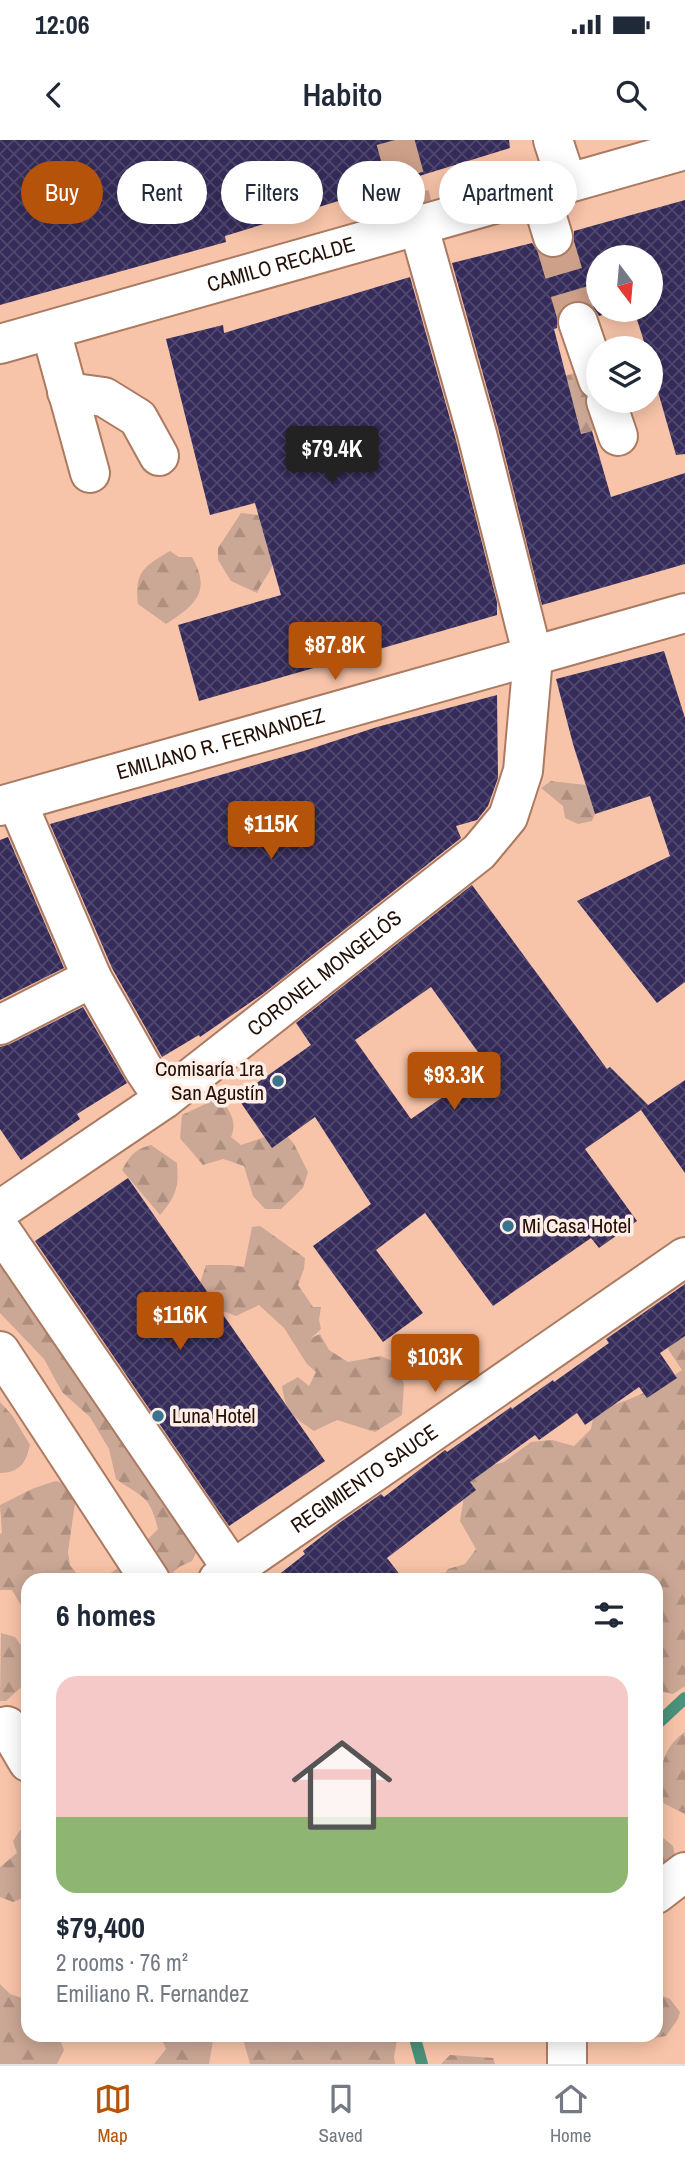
<!DOCTYPE html>
<html lang="en">
<head>
<meta charset="utf-8">
<style>
  :root { --surface:#fff; --page:#f6f6f7; --text:#1f2937; --muted:#747a83; --line:#e0e1e3; --accent:#b45309 }
  body { margin:0; font-family:"Archivo Narrow",sans-serif; background:var(--page); color:var(--text); height:100vh; display:flex; flex-direction:column; font-size:26px; white-space:nowrap }
  * { box-sizing:border-box; margin:0 }
  p { font-size:23px; color:var(--muted) }
  .icon { flex:none; width:38px; height:38px; fill:none; stroke:currentColor; stroke-width:2; stroke-linecap:round; stroke-linejoin:round }
  .map { position:relative; flex:1; overflow:hidden }
  .side { position:absolute; left:21px; top:1433px; width:642px; height:469px; display:flex; flex-direction:column; background:var(--surface); border-radius:21px; box-shadow:0 4px 18px #0003 }
  .side>* { flex:none }
  .banner { position:absolute; left:21px; top:21px; width:644px; height:63px; display:flex; gap:14px }
  .needle { width:46px; rotate:164deg }
  .controls { position:absolute; left:586px; top:105px; display:grid; gap:14px }
  .controls a { display:grid; place-items:center; width:77px; height:77px; border-radius:50%; background:var(--surface); box-shadow:0 4px 18px #0003; font-size:35px }
  .price { position:absolute; translate:-50% -60px; padding:0 16px; border-radius:7px; background:var(--accent); color:#fff; font-size:23px; line-height:46px; filter:drop-shadow(0 2px 4px #0008) }
  .price::after { content:''; position:absolute; left:50%; top:42px; width:21px; height:16px; margin-left:-10px; background:inherit; clip-path:polygon(0 0,100% 0,50% 100%) }
  .price.current { background:#222; color:#fff }
  ul { padding:0; list-style:none }
  li { display:grid; align-content:center; gap:14px; height:371px; padding:0 35px }
  li span { display:grid; place-items:center; height:217px; border-radius:21px; color:#555 }
  li>.icon { margin-inline-start:auto }
  span .icon { width:126px; height:126px; fill:#fffc; stroke-width:1 }
  li b { font-size:30px }
  h2 { display:flex; justify-content:space-between; align-items:center; height:84px; padding:0 35px; font-size:30px }
  .tag { padding:0 24px; border-radius:32px; background:var(--surface); box-shadow:0 4px 18px #0003; font-size:24px; line-height:63px }
  .tag.current { background:var(--accent); color:#fff }
  .status { display:flex; justify-content:space-between; align-items:center; height:49px; padding:0 35px; background:var(--surface); direction:ltr }
  .status svg { height:19px; fill:currentColor }
  header { display:flex; justify-content:space-between; align-items:center; height:91px; padding:0 35px; background:var(--surface); font-size:32px; font-weight:600 }
  .menu { display:flex; justify-content:space-around; align-items:center; height:98px; border-top:2px solid var(--line); background:var(--surface); font-size:19px; color:var(--muted) }
  .menu a { display:grid; justify-items:center; gap:4px }
  .menu .current { color:var(--accent) }
  .map>svg:first-child { display:block }
  .forest { fill:url(#forest-firs) }
  .lines { fill:none; stroke-linecap:round; stroke-linejoin:round }
  .stream { stroke:#4b927a; stroke-width:12 }
  .building { fill:url(#building-cross-hatch); fill-rule:evenodd }
  .minor-tunnel { stroke:#cda089; stroke-width:38; stroke-dasharray:38 19; stroke-linecap:butt }
  .minor-casing { stroke:#aa7a61; stroke-width:42 }
  .minor { stroke:#fff; stroke-width:38 }
  .poi-dot { fill:#3a738d; stroke:#ffeee6; stroke-width:2.5 }
  .labels { text-anchor:middle; stroke-width:7; stroke-linejoin:round; paint-order:stroke }
  .street-label { font-size:21px; fill:#221007; stroke:#ffeee6 }
  .poi-label { font-size:21px; fill:#221007; stroke:#ffeee6; text-anchor:start }
</style>
</head>
<body>
<div class="status"><b>12:06</b><svg viewBox="0 0 49 12"><path d="M0 12V9h3v3zM5 12V6h3v6zM10 12V3h3v9zM15 12V0h3v12zM26 1h20v11H26zM47 4h2v5h-2z"/></svg></div>
<header><svg class="icon" aria-label="back" viewBox="0 0 24 24"><path d="M15 5l-7 7 7 7"/></svg>Habito<svg class="icon" aria-label="search" viewBox="0 0 24 24"><circle cx="10" cy="10" r="6"/><path d="M15 15l6 6"/></svg></header>
<div class="map">
<svg width="685" height="1924" viewBox="0 0 685 1924">
  <defs>
    <pattern id="forest-firs" width="22" height="20" patternUnits="userSpaceOnUse" patternTransform="scale(1.75)"><rect width="22" height="20" fill="#cba795"/><path d="M5 1l3.5 6h-7zM16 11l3.5 6h-7z" fill="#ae8f7f"/></pattern>
    <pattern id="building-cross-hatch" width="8" height="8" patternUnits="userSpaceOnUse" patternTransform="scale(1.75)"><rect width="8" height="8" fill="#352c5b"/><path d="M0 0l8 8M0 8l8-8" fill="none" stroke="#50486d"/></pattern>
  </defs>
  <rect width="100%" height="100%" fill="#f8c4a9"/>
  <path class="forest" d="M 598,225 L 621,269 L 592,291 L 580,294 L 565,236 Z
    M 241,373 L 258,375 C 268,391 277,404 273,423 C 271,432 261,443 257,453 L 231,441 L 218,420 L 218,408 Z
    M 170,411 L 179,417 L 192,417 C 212,452 195,465 166,484 L 138,464 C 134,431 145,426 170,411 Z
    M 551,641 L 586,645 L 595,674 L 592,681 L 578,684 L 565,678 L 563,666 L 541,648 Z
    M 220,957 C 229,971 238,981 231,997 L 241,1005 L 283,991 L 294,1004 L 308,1032 L 303,1048 L 281,1069 L 265,1069 L 253,1056 L 244,1026 L 223,1019 L 203,1025 L 180,998 L 182,975 Z
    M 151,1005 L 177,1023 C 179,1048 176,1056 160,1075 L 122,1030 C 130,1016 135,1009 151,1005 Z
    M 260,1086 L 305,1118 L 304,1129 L 298,1145 L 313,1167 L 321,1167 L 319,1180 L 321,1189 L 311,1198 L 320,1194 L 329,1210 L 348,1222 L 381,1216 L 396,1223 L 404,1244 L 402,1275 L 375,1292 L 337,1280 L 314,1291 C 292,1276 286,1273 282,1246 L 298,1237 L 309,1246 L 316,1232 L 307,1224 L 284,1188 L 259,1165 L 236,1176 L 218,1169 L 200,1143 L 206,1125 L 230,1125 L 244,1127 L 252,1087 Z
    M 0,1120 L 199,1407 L 192,1421 L 179,1427 L 164,1440 L 100,1440 L 118,1428 L 139,1423 L 146,1401 L 158,1389 C 149,1354 144,1359 116,1339 L 109,1309 L 90,1277 L 62,1252 L 44,1219 L 0,1173 Z
    M 685,1188 L 685,1546 L 673,1554 L 658,1551 L 656,1544 L 656,1440 L 440,1440 L 448,1429 L 465,1424 L 476,1409 L 460,1381 L 465,1350 L 480,1329 L 504,1322 L 531,1302 L 552,1300 L 574,1306 L 591,1289 L 594,1272 C 627,1261 655,1250 682,1230 L 668,1209 L 670,1199 Z
    M 0,1262 L 12,1275 L 30,1305 C 26,1322 20,1333 0,1333 Z
    M 56,1341 L 73,1346 L 75,1363 L 68,1412 L 70,1425 L 82,1440 L 28,1440 L 28,1477 L 12,1450 L 0,1450 L 0,1394 L 2,1393 L 0,1365 L 34,1348 Z
    M 1,1493 L 15,1497 L 28,1515 L 28,1541 L 6,1561 L 0,1561 Z
    M 685,1592 L 685,1674 L 661,1662 C 659,1634 660,1609 685,1592 Z
    M 28,1678 L 28,1756 L 13,1762 L 0,1757 L 0,1727 L 17,1713 L 13,1701 Z
    M 656,1692 L 673,1706 L 675,1716 L 664,1725 L 656,1727 Z
    M 0,1844 L 10,1854 L 28,1860 L 28,1895 L 58,1895 L 64,1910 L 57,1924 L 0,1924 Z
    M 660,1855 L 670,1859 L 680,1872 L 678,1879 L 666,1896 L 654,1898 L 650,1895 L 656,1895 L 656,1856 Z
    M 160,1895 L 214,1895 L 209,1924 L 154,1924 L 166,1909 Z
    M 242,1895 L 398,1895 L 394,1917 L 395,1924 L 250,1924 Z
    M 450,1915 L 493,1918 L 495,1924 L 441,1924 Z"/>
  <g class="lines">
    <path class="stream" d="M 656,1585 L 685,1558
      M 418,1895 L 416,1902 L 422,1924"/>
  </g>
  <path class="building" d="M 0,0 L 509,0 L 510,8 L 225,96 L 226,102 L 0,165 Z
    M 685,60 L 685,314 L 676,315 L 651,227 L 651,208 L 646,208 L 634,170 L 651,170 L 651,117 L 598,117 L 598,170 L 620,170 L 599,176 L 592,165 L 581,160 L 572,161 L 561,168 L 557,177 L 557,188 L 554,189 L 581,294 L 592,291 L 611,357 L 685,333 L 685,424 L 542,465 L 498,288 L 452,123 L 532,103 L 539,113 L 547,118 L 559,118 L 569,111 L 574,103 L 574,91 Z
    M 410,137 L 456,300 L 497,462 L 497,475 L 199,561 L 178,485 L 281,455 L 255,363 L 210,375 L 166,199 L 223,185 L 224,193 Z
    M 664,511 L 685,578 L 685,842 L 657,863 L 577,761 L 670,716 L 650,656 L 595,674 L 573,604 L 556,539 Z
    M 497,555 L 498,638 L 488,666 L 477,680 L 456,686 L 461,698 L 264,853 L 200,897 L 199,895 L 162,917 L 112,828 L 50,684 L 307,610 L 377,587 Z
    M 8,697 L 64,828 L 0,860 L 0,700 Z
    M 472,745 L 607,929 L 610,927 L 648,965 L 585,1009 L 637,1081 L 599,1108 L 591,1098 L 493,1166 L 425,1073 L 376,1110 L 423,1173 L 383,1202 L 313,1106 L 371,1064 L 315,977 L 272,1008 L 237,957 L 311,905 L 296,883 ZM 431,847 L 488,926 L 411,979 L 355,900 Z
    M 83,867 L 127,943 L 77,974 L 80,979 L 21,1020 L 0,989 L 0,907 L 10,904 Z
    M 685,940 L 685,1033 L 641,970 Z
    M 128,1038 L 325,1321 L 229,1386 L 35,1101 Z
    M 685,1144 L 685,1196 L 660,1213 L 677,1238 L 647,1258 L 639,1247 L 585,1285 L 577,1273 L 539,1300 L 535,1295 L 470,1342 L 476,1350 L 387,1418 L 404,1440 L 272,1440 L 305,1414 L 303,1411 L 339,1383 L 381,1354 L 384,1357 L 445,1310 L 447,1312 L 511,1267 L 512,1269 L 553,1240 L 554,1242 L 609,1203 L 606,1199 Z"/>
  <g class="lines">
    <path class="minor-tunnel" d="M 395,0 L 418,84
      M 553,97 L 578,182"/>
    <defs>
      <g id="minor">
        <path d="M 553,0 L 567,43"/>
        <path d="M 539,51 L 553,97"/>
        <path d="M 578,182 L 598,240"/>
        <path d="M 51,191 L 90,333"/>
        <path id="s1" d="M 0,204 L 685,10"/>
        <path d="M 67,252 L 104,257 L 138,278 L 159,316"/>
        <path d="M 606,261 L 618,296"/>
        <path d="M 17,662 L 92,838 L 143,928 L 164,959"/>
        <path id="s2" d="M 0,666 L 685,473"/>
        <path d="M 0,885 L 92,838"/>
        <path id="s3" d="M 0,1070 L 164,959 L 479,712 L 508,677 L 523,631 L 533,517 L 477,294 L 418,84"/>
        <path d="M 0,1089 L 233,1430"/>
        <path d="M 0,1211 L 150,1440"/>
        <path id="s4" d="M 218,1440 L 685,1117"/>
        <path d="M 7,1586 L 28,1622"/>
        <path d="M 656,1754 L 685,1732"/>
        <path d="M 567,1924 L 567,1895"/>
      </g>
    </defs>
    <use href="#minor" class="minor-casing"/>
    <use href="#minor" class="minor"/>
  </g>
  <g class="poi-dot">
    <circle cx="278" cy="941" r="7"/>
    <circle cx="508" cy="1086" r="7"/>
    <circle cx="158" cy="1276" r="7"/>
  </g>
  <g class="labels">
    <g class="street-label">
      <text dy="7" stroke="none"><textPath href="#s1" startOffset="292">CAMILO RECALDE</textPath></text>
      <text dy="7" stroke="none"><textPath href="#s2" startOffset="229">EMILIANO R. FERNANDEZ</textPath></text>
      <text dy="7" stroke="none"><textPath href="#s3" startOffset="402">CORONEL MONGELÓS</textPath></text>
      <text dy="7" stroke="none"><textPath href="#s4" startOffset="178">REGIMIENTO SAUCE</textPath></text>
    </g>
    <g class="poi-label">
      <text x="264" y="936" text-anchor="end">Comisaría 1ra<tspan x="264" dy="24">San Agustín</tspan></text>
      <text x="522" y="1093">Mi Casa Hotel</text>
      <text x="172" y="1283">Luna Hotel</text>
    </g>
  </g>
</svg>
<div class="controls">
<a><svg class="needle" viewBox="-14 -14 28 28"><path d="M0-13l5 13h-10z" fill="#e53935"/><path d="M0 13l5-13h-10z" fill="#747a83"/></svg></a>
<a><svg class="icon" aria-label="layers" viewBox="0 0 24 24"><path d="M12 4l9 5-9 5-9-5zM3 14l9 5 9-5"/></svg></a>
</div>
<b class="price current" style="left:332px;top:346px">$79.4K</b>
<b class="price" style="left:335px;top:542px">$87.8K</b>
<b class="price" style="left:271px;top:721px">$115K</b>
<b class="price" style="left:454px;top:972px">$93.3K</b>
<b class="price" style="left:180px;top:1212px">$116K</b>
<b class="price" style="left:435px;top:1254px">$103K</b>
<div class="banner">
<a class="tag current">Buy</a>
<a class="tag">Rent</a>
<a class="tag">Filters</a>
<a class="tag">New</a>
<a class="tag">Apartment</a>
</div>
<section class="side">
<h2>6 homes<svg class="icon" aria-label="filters" viewBox="0 0 24 24"><path d="M4 7h16M4 17h16"/><circle cx="9" cy="7" r="2"/><circle cx="15" cy="17" r="2"/></svg></h2>
<ul>
<li><span style="background:linear-gradient(#f6c9c9 65%,#8fb573 0)"><svg class="icon" aria-label="home" viewBox="0 0 24 24"><path d="M3 11l9-7 9 7M6 9v11h12V9"/></svg></span><div><b>$79,400</b><p>2 rooms · 76 m²</p><p>Emiliano R. Fernandez</p></div></li>
</ul>
</section>
</div>
<nav class="menu">
<a class="current"><svg class="icon" aria-label="map" viewBox="0 0 24 24"><path d="M3 6l6-2 6 2 6-2v14l-6 2-6-2-6 2zM9 4v14M15 6v14"/></svg>Map</a>
<a><svg class="icon" aria-label="saved" viewBox="0 0 24 24"><path d="M7 4h10v16l-5-4-5 4z"/></svg>Saved</a>
<a><svg class="icon" aria-label="home" viewBox="0 0 24 24"><path d="M3 11l9-7 9 7M6 9v11h12V9"/></svg>Home</a>
</nav>
</body>
</html>
